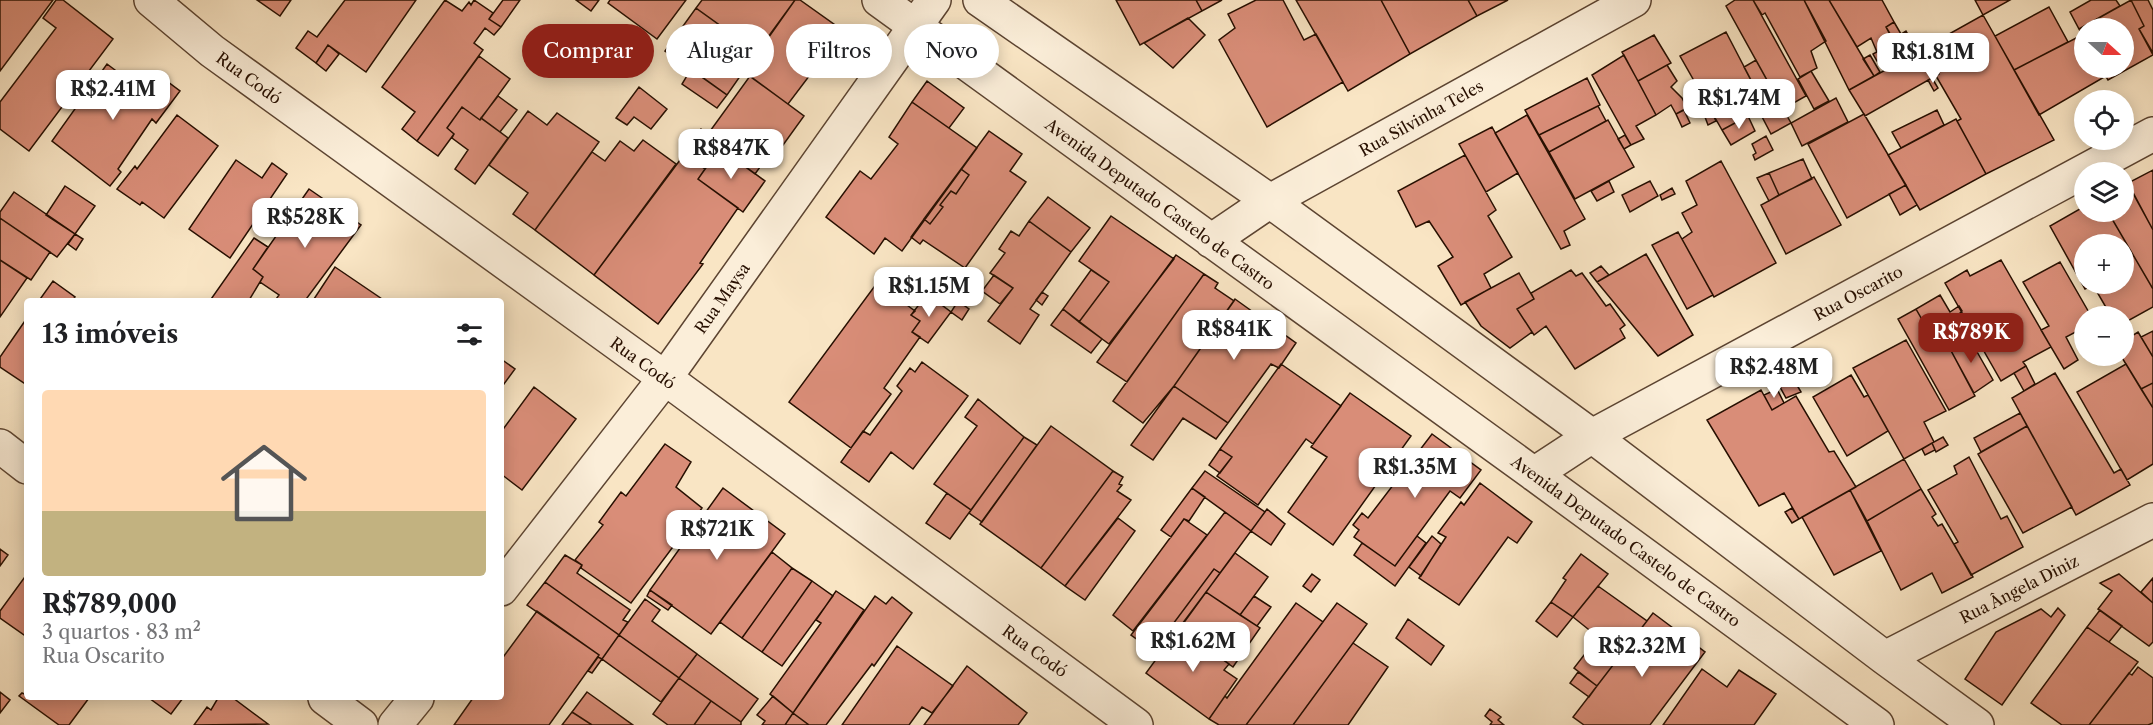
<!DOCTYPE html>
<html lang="pt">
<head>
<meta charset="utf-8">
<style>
  :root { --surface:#fff; --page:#f2f2f2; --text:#202124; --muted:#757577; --accent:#8f2418 }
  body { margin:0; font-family:"Libre Caslon Text",serif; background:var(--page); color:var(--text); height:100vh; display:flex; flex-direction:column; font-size:22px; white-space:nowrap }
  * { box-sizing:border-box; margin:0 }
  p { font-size:20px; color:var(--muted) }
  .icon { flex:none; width:33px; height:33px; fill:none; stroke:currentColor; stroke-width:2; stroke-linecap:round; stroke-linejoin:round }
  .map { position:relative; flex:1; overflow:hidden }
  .panel { position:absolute; left:24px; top:298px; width:480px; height:402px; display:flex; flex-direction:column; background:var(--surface); border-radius:6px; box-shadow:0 3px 15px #0003 }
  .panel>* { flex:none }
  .guide { position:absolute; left:522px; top:24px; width:570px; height:54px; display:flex; gap:12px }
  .needle { width:39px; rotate:111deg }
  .tools { position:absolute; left:2074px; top:18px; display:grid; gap:12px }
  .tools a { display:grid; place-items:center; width:60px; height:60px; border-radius:50%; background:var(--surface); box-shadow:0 3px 15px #0003; font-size:30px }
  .price { position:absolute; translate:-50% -51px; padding:0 14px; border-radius:12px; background:#fff; color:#222; font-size:20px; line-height:39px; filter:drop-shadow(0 2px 3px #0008) }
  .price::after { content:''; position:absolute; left:50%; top:36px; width:18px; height:14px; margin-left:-9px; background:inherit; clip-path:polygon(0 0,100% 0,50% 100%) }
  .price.on { background:var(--accent); color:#fff }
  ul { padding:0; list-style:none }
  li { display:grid; align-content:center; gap:12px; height:318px; padding:0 18px }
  li span { display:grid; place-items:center; height:186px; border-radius:6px; color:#555 }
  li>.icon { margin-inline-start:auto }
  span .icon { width:108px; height:108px; fill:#fffc; stroke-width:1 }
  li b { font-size:26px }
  h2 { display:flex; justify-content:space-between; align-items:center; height:72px; padding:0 18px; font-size:26px }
  .pill { padding:0 21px; border-radius:27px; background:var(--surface); box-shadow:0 3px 15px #0003; font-size:21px; line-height:54px }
  .pill.on { background:var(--accent); color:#fff }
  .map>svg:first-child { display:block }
  .building { fill:#d98d78; stroke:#270f00; stroke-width:1.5; fill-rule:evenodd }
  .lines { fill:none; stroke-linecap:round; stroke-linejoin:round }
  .minor-casing { stroke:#5c4431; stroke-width:36 }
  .minor { stroke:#fbeed9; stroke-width:33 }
  .labels { text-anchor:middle; stroke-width:6; stroke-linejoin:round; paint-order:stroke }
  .street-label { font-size:16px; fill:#270f00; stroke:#fbeed9 }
</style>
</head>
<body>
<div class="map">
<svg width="2153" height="725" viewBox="0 0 2153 725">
  <rect width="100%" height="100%" fill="#f9e5c4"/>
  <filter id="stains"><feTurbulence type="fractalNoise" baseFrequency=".00333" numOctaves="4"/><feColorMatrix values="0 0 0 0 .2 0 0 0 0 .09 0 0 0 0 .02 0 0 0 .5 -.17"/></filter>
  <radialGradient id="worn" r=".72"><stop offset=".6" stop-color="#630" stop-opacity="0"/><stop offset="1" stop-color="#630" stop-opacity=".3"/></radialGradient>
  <path class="building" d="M 0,0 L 53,0 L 0,71 Z
    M 56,0 L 63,0 L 113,39 L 29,151 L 0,129 L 0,102 L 56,28 L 43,18 Z
    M 257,0 L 291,0 L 280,16 Z
    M 345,0 L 416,0 L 366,72 L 328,45 L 316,63 L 296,48 L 308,31 L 317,37 Z
    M 445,0 L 462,11 L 469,2 L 471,5 L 474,0 L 493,13 L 489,19 L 501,27 L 494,35 L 485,28 L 474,43 L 483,50 L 417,141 L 402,129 L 415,112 L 382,87 Z
    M 503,0 L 520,0 L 501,27 L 489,19 Z
    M 576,0 L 599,0 L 591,11 Z
    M 610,0 L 686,0 L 657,39 L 608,3 Z
    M 702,0 L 795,0 L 757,52 L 696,8 Z
    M 795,0 L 800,0 L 859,42 L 837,71 L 822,59 L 788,104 L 744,72 Z
    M 1116,0 L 1196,0 L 1202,11 L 1140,45 Z
    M 1196,0 L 1222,0 L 1202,11 Z
    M 1256,0 L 1283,0 L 1304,40 L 1316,34 L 1343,82 L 1267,127 L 1219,40 L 1235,28 L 1228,14 Z
    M 1296,0 L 1381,0 L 1410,54 L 1348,91 Z
    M 1381,0 L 1468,0 L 1477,16 L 1410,54 Z
    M 1468,0 L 1508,0 L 1477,16 Z
    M 1735,0 L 1753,0 L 1806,96 L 1783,109 L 1726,6 Z
    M 1753,0 L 1804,0 L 1826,41 L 1811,51 L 1817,68 L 1800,77 L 1765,13 L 1762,15 Z
    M 1804,0 L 1829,0 L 1874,76 L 1849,90 Z
    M 1829,0 L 1882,0 L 1894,22 L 1886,27 L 1894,42 L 1877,52 L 1871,38 L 1857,47 Z
    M 1975,0 L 2010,0 L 1983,15 Z
    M 2091,0 L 2116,0 L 2120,6 L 2079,29 L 2070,12 Z
    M 2131,0 L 2144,26 L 2139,29 L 2153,55 L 2108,80 L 2101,68 L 2124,68 L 2124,28 L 2085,28 L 2085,39 L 2079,29 Z
    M 2131,0 L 2148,0 L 2153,10 L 2153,53 L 2139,29 L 2144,26 Z
    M 2049,7 L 2068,42 L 2014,70 L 1995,36 Z
    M 696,8 L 757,52 L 727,95 L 665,51 Z
    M 1983,15 L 2054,140 L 1986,174 L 1957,121 L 1961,119 L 1936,76 L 1939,74 L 1930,59 L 1955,44 L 1949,34 Z
    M 1188,18 L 1205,35 L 1173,68 L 1144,43 Z
    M 1894,22 L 1901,34 L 1893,39 L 1886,27 Z
    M 1906,31 L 1918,52 L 1906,58 L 1902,51 L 1905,48 L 1898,36 Z
    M 1726,32 L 1765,107 L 1722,130 L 1680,56 Z
    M 1654,35 L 1671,63 L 1638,81 L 1622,52 Z
    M 2082,35 L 2085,39 L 2085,68 L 2101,68 L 2106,76 L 2039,115 L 2014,70 Z
    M 1894,42 L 1898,49 L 1877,61 L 1873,54 Z
    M 328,45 L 339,54 L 326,71 L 316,63 Z
    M 1925,48 L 1932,61 L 1925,65 L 1918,52 Z
    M 1918,52 L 1932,78 L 1865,116 L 1849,90 Z
    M 1624,55 L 1656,115 L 1636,126 L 1644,139 L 1631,145 L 1592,75 Z
    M 1870,55 L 1880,72 L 1874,76 L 1863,59 Z
    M 479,56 L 510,79 L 480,120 L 462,107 L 447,128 L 454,134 L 438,156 L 417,141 Z
    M 1756,60 L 1778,100 L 1765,107 L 1744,67 Z
    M 107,64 L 143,91 L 156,73 L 180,91 L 156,123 L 152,119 L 118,169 L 121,172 L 110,186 L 52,141 Z
    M 1667,65 L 1677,81 L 1671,87 L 1682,98 L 1687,108 L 1676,114 L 1671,105 L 1656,115 L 1638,81 Z
    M 691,69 L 727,95 L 717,108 L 682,84 Z
    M 1811,71 L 1829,101 L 1814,109 L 1798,79 Z
    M 750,76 L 804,116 L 778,152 L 773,149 L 755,174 L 699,133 L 701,129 L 708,134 Z
    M 1587,78 L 1600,105 L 1539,135 L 1525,110 Z
    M 1932,78 L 1938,88 L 1934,91 L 1928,80 Z
    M 927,81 L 964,108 L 949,128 L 912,102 Z
    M 639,87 L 667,109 L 651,129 L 634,117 L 627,125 L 616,118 Z
    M 498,96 L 517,110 L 500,132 L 481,118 Z
    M 1836,98 L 1848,122 L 1802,146 L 1791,123 Z
    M 1778,100 L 1791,123 L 1771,134 L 1759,111 Z
    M 912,102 L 977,148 L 902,251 L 885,238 L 874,254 L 826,217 L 860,171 L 871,179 L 898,144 L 889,137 Z
    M 1598,106 L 1606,121 L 1549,152 L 1539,135 Z
    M 462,107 L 480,120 L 481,118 L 508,138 L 475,184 L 455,169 L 468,150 L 452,138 L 454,134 L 447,128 Z
    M 1684,110 L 1690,123 L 1682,127 L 1676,114 Z
    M 1937,110 L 1944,125 L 1901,148 L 1892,132 Z
    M 528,111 L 547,125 L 557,113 L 599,142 L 535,230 L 513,214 L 528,193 L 489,165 Z
    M 1712,113 L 1716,121 L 1708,125 L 1705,117 Z
    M 1864,114 L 1906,185 L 1847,218 L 1808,144 Z
    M 177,115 L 218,146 L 164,218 L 142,202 L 140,205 L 117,189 L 135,166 L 137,169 Z
    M 1527,115 L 1585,219 L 1564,231 L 1570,245 L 1561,249 L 1495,133 Z
    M 1748,116 L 1755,131 L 1731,145 L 1722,130 Z
    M 1956,119 L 1986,174 L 1920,210 L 1888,155 Z
    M 1608,120 L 1634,167 L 1575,199 L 1549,152 Z
    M 1492,127 L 1518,173 L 1486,192 L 1459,144 Z
    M 989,131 L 1022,154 L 1010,171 L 1026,182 L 965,268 L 923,240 L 920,244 L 911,237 L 924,219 L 930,224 L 943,207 L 940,205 L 951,191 L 956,194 L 969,175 L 961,169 Z
    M 699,133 L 720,148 L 705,169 L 694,161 L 696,158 L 686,152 Z
    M 1625,135 L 1631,145 L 1624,149 L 1618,139 Z
    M 1766,136 L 1773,150 L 1755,160 L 1753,155 L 1756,153 L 1752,144 Z
    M 643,140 L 676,164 L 594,275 L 535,230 L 592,152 L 605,161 L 620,141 L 634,151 Z
    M 720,148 L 765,181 L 743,212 L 698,179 Z
    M 686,152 L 696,158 L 694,161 L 705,169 L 698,179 L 738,208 L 700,263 L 703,264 L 658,324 L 594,275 Z
    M 1465,155 L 1496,210 L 1488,216 L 1512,257 L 1484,274 L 1491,288 L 1461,305 L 1438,266 L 1453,257 L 1429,221 L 1416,227 L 1398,191 Z
    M 1803,159 L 1812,179 L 1779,195 L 1769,173 Z
    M 236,160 L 262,178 L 272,163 L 287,174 L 230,258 L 189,229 Z
    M 1721,161 L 1776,263 L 1714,297 L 1682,239 L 1692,232 L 1682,213 L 1697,205 L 1686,181 Z
    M 961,169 L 969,175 L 956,194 L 951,191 L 940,205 L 943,207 L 930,224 L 924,219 Z
    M 2153,170 L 2153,230 L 2128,183 Z
    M 1769,173 L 1779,195 L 1769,201 L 1757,178 Z
    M 1814,177 L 1841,225 L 1786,254 L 1761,205 Z
    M 1609,181 L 1614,192 L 1597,201 L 1591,191 Z
    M 1650,181 L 1658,196 L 1630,212 L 1622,195 Z
    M 1906,185 L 1917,205 L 1900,215 L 1889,194 Z
    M 65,186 L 95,206 L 75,234 L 46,215 Z
    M 1672,188 L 1675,194 L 1662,200 L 1660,195 Z
    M 2130,188 L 2153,230 L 2153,289 L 2108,212 L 2124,212 L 2124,191 Z
    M 309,189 L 361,225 L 304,302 L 274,302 L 279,295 L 260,282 L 263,277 L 253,269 Z
    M 14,192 L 75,234 L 57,257 L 0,218 L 0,212 Z
    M 1048,197 L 1090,228 L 1071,252 L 1029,221 Z
    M 2085,206 L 2085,212 L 2108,212 L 2153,289 L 2153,307 L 2124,323 L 2124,316 L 2111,316 L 2093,285 L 2085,289 L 2050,226 ZM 2085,244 L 2124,244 L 2124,284 L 2085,284 Z
    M 1111,216 L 1174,259 L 1109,344 L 1079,322 L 1109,282 L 1079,261 Z
    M 0,218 L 50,252 L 31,280 L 0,260 Z
    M 1029,221 L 1071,252 L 1030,309 L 1039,315 L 1020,344 L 988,321 L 1013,288 L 990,273 L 1005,253 L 999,249 L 1011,231 L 1019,236 Z
    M 1678,232 L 1713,295 L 1687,309 L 1652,245 Z
    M 75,234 L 83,239 L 76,250 L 68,244 Z
    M 254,238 L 268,247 L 253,269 L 263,277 L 248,302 L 209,302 Z
    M 1646,254 L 1693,335 L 1658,356 L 1597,282 Z
    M 1176,255 L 1204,274 L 1127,382 L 1097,362 Z
    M 0,260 L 27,278 L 0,317 Z
    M 2001,260 L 2051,347 L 2023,362 L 2026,366 L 2001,381 L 1945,283 L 1967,270 L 1970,276 Z
    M 2060,262 L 2091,316 L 2085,316 L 2085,327 L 2066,337 L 2078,360 L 2064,369 L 2041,330 L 2049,326 L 2023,282 Z
    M 1601,266 L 1609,275 L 1597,282 L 1590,273 Z
    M 335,267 L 385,301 L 312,302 Z
    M 1091,270 L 1109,282 L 1079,322 L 1063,309 Z
    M 1571,270 L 1576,276 L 1582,273 L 1606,306 L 1610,304 L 1625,325 L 1620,329 L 1625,338 L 1575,369 L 1546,326 L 1534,335 L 1517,309 L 1534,299 L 1531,293 Z
    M 1519,273 L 1534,299 L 1517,309 L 1532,332 L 1510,348 L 1481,326 L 1465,302 Z
    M 1204,274 L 1218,283 L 1215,288 L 1234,301 L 1174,386 L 1143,423 L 1113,401 Z
    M 994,275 L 1013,288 L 1000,304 L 982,291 Z
    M 53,281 L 75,297 L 71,302 L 38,302 Z
    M 877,283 L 915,311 L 911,315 L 920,321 L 912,332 L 920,337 L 884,388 L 891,394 L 851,448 L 789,402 Z
    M 1042,292 L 1048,296 L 1042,305 L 1036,300 Z
    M 927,294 L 951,312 L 928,343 L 912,332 L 920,321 L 911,315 Z
    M 1940,295 L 1950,312 L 1959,306 L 1962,311 L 1960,313 L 1973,334 L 1940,351 L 1916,309 Z
    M 1235,299 L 1296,343 L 1279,368 L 1271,364 L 1228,423 L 1174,386 Z
    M 958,301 L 969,309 L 962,320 L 951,312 Z
    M 1063,309 L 1102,339 L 1091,353 L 1051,325 Z
    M 1916,309 L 1940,351 L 1949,347 L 1975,396 L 1949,410 L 1898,319 Z
    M 27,318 L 27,385 L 0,367 L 0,357 Z
    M 2153,331 L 2153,357 L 2141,337 Z
    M 2138,332 L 2153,357 L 2153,383 L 2141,389 L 2121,356 L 2124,356 L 2124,341 Z
    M 1968,336 L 1993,380 L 1974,393 L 1949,347 Z
    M 1906,340 L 1946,411 L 1924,422 L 1934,442 L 1904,459 L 1853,368 Z
    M 501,359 L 515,369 L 501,388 Z
    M 922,362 L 968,396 L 913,469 L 891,452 L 869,482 L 841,462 L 863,431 L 870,435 L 902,391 L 897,386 L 910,368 L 915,372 Z
    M 1281,364 L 1341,406 L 1313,444 L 1306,439 L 1258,505 L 1217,476 L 1232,457 L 1220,449 Z
    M 2126,364 L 2153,408 L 2153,464 L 2127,480 L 2077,392 Z
    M 2026,366 L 2035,384 L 2024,391 L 2014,373 Z
    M 2055,373 L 2114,473 L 2121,469 L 2130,485 L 2076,515 L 2012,398 Z
    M 1851,375 L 1864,397 L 1868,395 L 1888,431 L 1847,456 L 1813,397 Z
    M 1794,380 L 1801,392 L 1786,398 L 1780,387 Z
    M 2153,383 L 2153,408 L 2141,389 Z
    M 1174,386 L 1228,423 L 1216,439 L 1183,418 L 1153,460 L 1131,445 Z
    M 534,387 L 576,419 L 522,490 L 501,474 L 501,432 Z
    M 1777,389 L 1784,403 L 1772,410 L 1764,395 Z
    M 1761,390 L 1772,410 L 1796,396 L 1829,452 L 1834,451 L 1856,487 L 1799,519 L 1784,493 L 1759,506 L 1707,420 Z
    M 1350,393 L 1411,436 L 1333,545 L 1288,512 L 1327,457 L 1311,447 Z
    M 978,399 L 1024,437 L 971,510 L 934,484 L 977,426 L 965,417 Z
    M 2020,413 L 2027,426 L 1981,452 L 1974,438 Z
    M 1051,426 L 1113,471 L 1041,568 L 980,524 Z
    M 2027,426 L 2072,507 L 2023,533 L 1978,454 Z
    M 1432,434 L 1481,470 L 1460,498 L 1450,491 L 1395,566 L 1354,537 L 1359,530 L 1353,525 L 1362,513 L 1368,518 Z
    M 1024,437 L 1037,445 L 982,522 L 969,513 Z
    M 1943,437 L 1948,445 L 1936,452 L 1932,443 Z
    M 1932,443 L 1935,450 L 1925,455 L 1922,449 Z
    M 665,444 L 691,462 L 676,487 L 702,508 L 631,603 L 581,568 L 582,565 L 575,560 L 603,525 L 599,522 L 621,492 L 626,496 Z
    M 1220,449 L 1232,457 L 1220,473 L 1209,465 Z
    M 1969,457 L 2001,519 L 2007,516 L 2023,547 L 1971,575 L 1954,544 L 1958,542 L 1928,490 L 1957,474 L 1954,466 Z
    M 1904,459 L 1921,489 L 1867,521 L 1850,490 Z
    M 1113,471 L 1123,477 L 1119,484 L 1122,485 L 1117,491 L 1131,500 L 1065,586 L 1041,568 Z
    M 1205,471 L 1265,512 L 1251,531 L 1192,488 Z
    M 1480,483 L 1532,522 L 1517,543 L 1508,537 L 1459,605 L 1419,578 L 1446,537 L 1438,533 L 1461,502 L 1464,505 Z
    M 723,488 L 785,534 L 711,634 L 650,590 Z
    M 1192,488 L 1205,497 L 1189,521 L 1184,519 L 1171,537 L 1161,530 Z
    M 1921,489 L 1936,514 L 1932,517 L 1938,526 L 1942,524 L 1973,577 L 1942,593 L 1932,573 L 1901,590 L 1867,521 Z
    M 1850,490 L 1881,551 L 1834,575 L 1802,517 Z
    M 947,493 L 971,510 L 950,539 L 926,523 Z
    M 1792,508 L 1799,519 L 1792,523 L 1785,512 Z
    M 1267,509 L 1285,524 L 1271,545 L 1251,531 Z
    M 1225,512 L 1251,531 L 1220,573 L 1214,569 L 1173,624 L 1179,628 L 1159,655 L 1131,635 Z
    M 1118,518 L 1135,531 L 1085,600 L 1065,586 Z
    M 1184,519 L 1207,535 L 1133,631 L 1113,615 Z
    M 1417,536 L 1426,543 L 1395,586 L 1354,555 L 1362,543 L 1395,566 Z
    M 1432,536 L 1441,544 L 1421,576 L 1409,567 Z
    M 0,549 L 8,555 L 0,566 Z
    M 772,552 L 792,568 L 742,638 L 720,622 Z
    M 1235,553 L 1268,577 L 1240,615 L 1206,592 Z
    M 1581,554 L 1608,574 L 1573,617 L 1551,602 L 1566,580 L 1563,578 Z
    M 565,555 L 582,565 L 577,573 L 630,610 L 623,620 L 628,622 L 619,635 L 545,582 Z
    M 792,568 L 812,581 L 762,652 L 742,638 Z
    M 1214,569 L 1220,573 L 1180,628 L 1173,624 Z
    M 27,574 L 27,637 L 0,618 L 0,611 Z
    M 1312,574 L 1320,580 L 1311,592 L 1303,586 Z
    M 2119,574 L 2153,603 L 2153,642 L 2149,646 L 2098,609 L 2112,591 L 2100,583 Z
    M 2153,578 L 2153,603 L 2141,592 Z
    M 812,581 L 833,596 L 782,666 L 762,652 Z
    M 545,582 L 619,635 L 602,659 L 598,657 L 599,655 L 527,605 Z
    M 1598,586 L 1647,621 L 1597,686 L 1574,668 L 1598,637 L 1573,617 Z
    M 650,590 L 672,605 L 668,610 L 647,596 Z
    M 836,591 L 864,610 L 793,713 L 770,694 L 821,623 L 816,620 Z
    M 1206,592 L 1260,628 L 1233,667 L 1179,628 Z
    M 875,596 L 886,604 L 892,597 L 912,613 L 874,666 L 872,664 L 826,725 L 809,725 L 793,713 Z
    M 1254,596 L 1271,607 L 1257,626 L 1240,615 Z
    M 645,599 L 660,610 L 652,621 L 697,654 L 679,678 L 619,635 Z
    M 1551,602 L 1573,617 L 1557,637 L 1536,621 Z
    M 1296,603 L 1323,622 L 1246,725 L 1219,725 L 1209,719 L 1225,696 L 1227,698 Z
    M 1337,603 L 1367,624 L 1293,725 L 1246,725 Z
    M 2058,608 L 2065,615 L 2002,705 L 1965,679 L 1996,632 L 2041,609 L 2051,617 Z
    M 2100,610 L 2122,626 L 2109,642 L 2087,627 Z
    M 537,611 L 599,655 L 549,725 L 454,725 L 473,698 L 501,698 L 501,660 Z
    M 1653,613 L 1705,652 L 1650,725 L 1584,725 L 1573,717 Z
    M 1408,619 L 1444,646 L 1431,665 L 1396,638 Z
    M 2087,627 L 2138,662 L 2089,725 L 2062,725 L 2031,703 Z
    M 1179,628 L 1229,664 L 1224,670 L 1237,679 L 1209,719 L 1146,673 Z
    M 619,635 L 679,678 L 661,702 L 602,659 Z
    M 1353,643 L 1388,667 L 1348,725 L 1293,725 Z
    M 897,646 L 953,686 L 932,713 L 922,707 L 909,725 L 842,725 Z
    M 697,654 L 758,699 L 741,722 L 679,678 Z
    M 598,657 L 602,659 L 592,673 L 588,671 Z
    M 967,666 L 1027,713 L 1018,725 L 924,725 Z
    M 2138,667 L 2153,678 L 2153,723 L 2148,725 L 2089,725 L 2129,673 L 2132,675 Z
    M 1702,669 L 1727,687 L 1739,670 L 1776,694 L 1754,725 L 1663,725 Z
    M 1578,672 L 1597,686 L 1589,697 L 1570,683 Z
    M 679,678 L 711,701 L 694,725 L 668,725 L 653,714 Z
    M 0,692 L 10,700 L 0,713 Z
    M 587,692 L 633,725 L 592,725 L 572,712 Z
    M 22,693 L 27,695 L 27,698 L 89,698 L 69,725 L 59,725 L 19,696 Z
    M 773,696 L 793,713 L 785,725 L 762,725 L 765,721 L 757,715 Z
    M 149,698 L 183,698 L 171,714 Z
    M 218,698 L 233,698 L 268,724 L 194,725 L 207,707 L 211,710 Z
    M 711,701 L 741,722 L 741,725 L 694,725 Z
    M 1490,709 L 1501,717 L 1498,720 L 1504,725 L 1490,725 L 1492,722 L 1485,716 Z
    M 572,712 L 592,725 L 562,725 Z
    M 793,713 L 809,725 L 785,725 Z"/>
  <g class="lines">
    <defs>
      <path id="minor" d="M 151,0 L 212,51 L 665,378 L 1136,725
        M 879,0 L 1534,474 L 1877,725
        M 980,0 L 1270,201 L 1592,436 L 1885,658 L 1977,725
        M 1211,241 L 1270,201 L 1634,0
        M 0,446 L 27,467
        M 1534,474 L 1592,436 L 2153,134
        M 501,589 L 665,378 L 934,0
        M 1885,658 L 2153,520
        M 325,698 L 361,725
        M 395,725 L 417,698"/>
    </defs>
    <use href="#minor" class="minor-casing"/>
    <use href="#minor" class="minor"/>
  </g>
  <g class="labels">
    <g class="street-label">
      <text transform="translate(249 78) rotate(36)" y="6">Rua Codó</text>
      <text transform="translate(1421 118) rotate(-29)" y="6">Rua Silvinha Teles</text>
      <text transform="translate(1160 204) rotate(36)" y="6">Avenida Deputado Castelo de Castro</text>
      <text transform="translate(1858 293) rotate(-28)" y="6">Rua Oscarito</text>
      <text transform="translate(722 298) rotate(-55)" y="6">Rua Maysa</text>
      <text transform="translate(643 363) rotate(36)" y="6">Rua Codó</text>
      <text transform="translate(1626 541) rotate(36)" y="6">Avenida Deputado Castelo de Castro</text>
      <text transform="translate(2019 589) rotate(-27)" y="6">Rua Ângela Diniz</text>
      <text transform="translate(1035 651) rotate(36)" y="6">Rua Codó</text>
    </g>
  </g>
  <rect width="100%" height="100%" filter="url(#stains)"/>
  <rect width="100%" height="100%" fill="url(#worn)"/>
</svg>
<div class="tools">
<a><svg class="needle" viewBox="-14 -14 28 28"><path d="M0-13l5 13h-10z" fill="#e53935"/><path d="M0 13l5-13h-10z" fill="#757577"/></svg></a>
<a><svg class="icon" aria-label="locate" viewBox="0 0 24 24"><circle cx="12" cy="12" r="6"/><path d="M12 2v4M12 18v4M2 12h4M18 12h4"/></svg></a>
<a><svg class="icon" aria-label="layers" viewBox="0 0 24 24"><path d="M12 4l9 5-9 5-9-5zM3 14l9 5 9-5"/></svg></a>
<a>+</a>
<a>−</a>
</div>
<b class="price" style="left:1933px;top:84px">R$1.81M</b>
<b class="price" style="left:113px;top:121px">R$2.41M</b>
<b class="price" style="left:1739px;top:130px">R$1.74M</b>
<b class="price" style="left:731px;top:180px">R$847K</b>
<b class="price" style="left:305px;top:249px">R$528K</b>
<b class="price" style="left:929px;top:318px">R$1.15M</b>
<b class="price" style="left:1234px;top:361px">R$841K</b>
<b class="price on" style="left:1971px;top:364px">R$789K</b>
<b class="price" style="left:1774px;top:399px">R$2.48M</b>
<b class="price" style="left:1415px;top:499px">R$1.35M</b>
<b class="price" style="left:717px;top:561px">R$721K</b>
<b class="price" style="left:1193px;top:673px">R$1.62M</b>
<b class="price" style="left:1642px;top:678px">R$2.32M</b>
<div class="guide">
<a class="pill on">Comprar</a>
<a class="pill">Alugar</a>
<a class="pill">Filtros</a>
<a class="pill">Novo</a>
</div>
<section class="panel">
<h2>13 imóveis<svg class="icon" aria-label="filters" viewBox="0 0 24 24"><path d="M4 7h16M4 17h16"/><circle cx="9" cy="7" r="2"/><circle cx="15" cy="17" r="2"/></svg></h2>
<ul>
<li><span style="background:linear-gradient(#ffd9b3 65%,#c2b280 0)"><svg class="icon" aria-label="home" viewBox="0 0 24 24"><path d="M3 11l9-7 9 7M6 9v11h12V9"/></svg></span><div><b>R$789,000</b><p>3 quartos · 83 m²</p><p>Rua Oscarito</p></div></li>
</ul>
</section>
</div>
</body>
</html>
